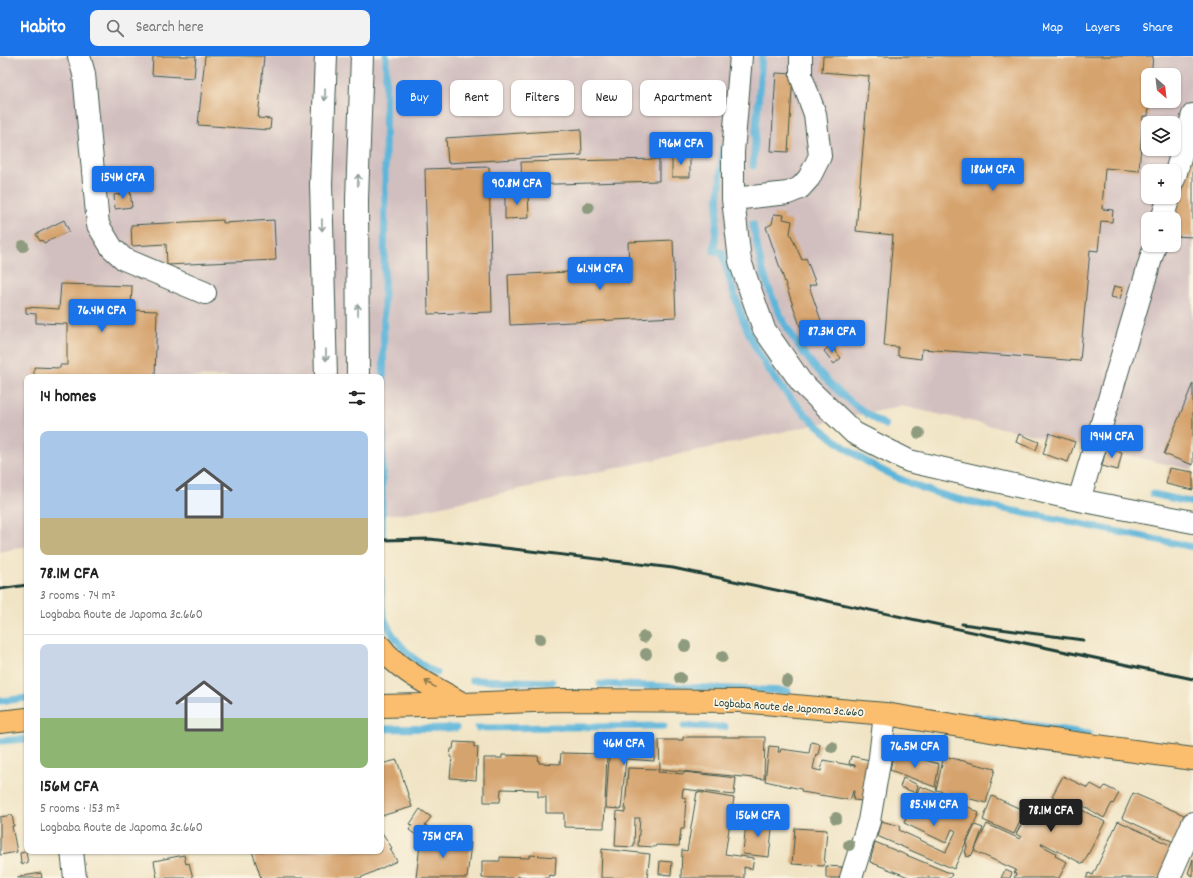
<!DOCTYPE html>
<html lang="en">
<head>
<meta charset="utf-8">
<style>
  :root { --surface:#fff; --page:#f2f2f2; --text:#222; --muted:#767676; --line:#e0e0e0; --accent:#1a73e8 }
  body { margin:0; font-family:Dekko,sans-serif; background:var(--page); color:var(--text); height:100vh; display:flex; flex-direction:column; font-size:15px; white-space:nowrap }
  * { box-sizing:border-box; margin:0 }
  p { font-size:13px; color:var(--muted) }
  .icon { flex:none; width:22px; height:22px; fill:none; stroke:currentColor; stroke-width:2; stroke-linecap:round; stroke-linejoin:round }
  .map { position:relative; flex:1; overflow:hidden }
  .details { position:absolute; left:24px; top:318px; width:360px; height:480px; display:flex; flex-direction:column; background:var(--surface); border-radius:8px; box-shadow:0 1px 3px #0004 }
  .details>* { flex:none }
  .top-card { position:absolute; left:396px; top:24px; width:380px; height:36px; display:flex; gap:8px }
  .needle { width:26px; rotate:152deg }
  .controls { position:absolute; left:1141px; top:12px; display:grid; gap:8px }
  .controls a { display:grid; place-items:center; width:40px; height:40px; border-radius:8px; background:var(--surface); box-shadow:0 1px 3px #0004; font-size:20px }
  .price { position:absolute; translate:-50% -34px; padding:0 9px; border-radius:4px; background:var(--accent); color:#fff; font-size:13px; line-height:26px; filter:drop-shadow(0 1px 2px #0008) }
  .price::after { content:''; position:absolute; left:50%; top:24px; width:12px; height:9px; margin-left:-6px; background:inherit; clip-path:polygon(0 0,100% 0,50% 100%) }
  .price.active { background:#222; color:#fff }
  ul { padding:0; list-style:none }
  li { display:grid; align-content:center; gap:8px; height:212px; padding:0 16px }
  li+li { border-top:1px solid var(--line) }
  li span { display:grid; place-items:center; height:124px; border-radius:8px; color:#555 }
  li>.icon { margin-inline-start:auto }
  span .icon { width:72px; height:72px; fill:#fffc; stroke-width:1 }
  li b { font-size:17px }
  h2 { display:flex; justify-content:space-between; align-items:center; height:48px; padding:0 16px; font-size:17px }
  .pill { padding:0 14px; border-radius:8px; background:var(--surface); box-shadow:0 1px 3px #0004; font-size:14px; line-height:36px }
  .pill.active { background:var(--accent); color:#fff }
  header { display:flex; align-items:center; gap:24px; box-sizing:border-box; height:56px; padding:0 20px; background:var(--accent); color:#fff }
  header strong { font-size:19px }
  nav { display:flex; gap:22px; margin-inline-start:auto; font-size:14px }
  .search { width:280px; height:36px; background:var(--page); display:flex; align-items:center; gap:10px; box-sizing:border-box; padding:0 14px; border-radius:8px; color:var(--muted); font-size:15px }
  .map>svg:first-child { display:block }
  .industrial { fill:#d1bfbf; fill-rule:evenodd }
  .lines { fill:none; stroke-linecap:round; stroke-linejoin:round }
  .stream { stroke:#5db5da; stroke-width:7 }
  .building { fill:#d5a36d }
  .minor-casing { stroke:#3e564a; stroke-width:24 }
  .major-casing { stroke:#3e564a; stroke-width:24 }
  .minor { stroke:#fff; stroke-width:22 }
  .major { stroke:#fbbd6e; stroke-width:22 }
  .rail { stroke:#1f3d34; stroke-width:3 }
  .tree { fill:#8e9b7e }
  .oneway { stroke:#8f9e9a }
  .oneway2 { stroke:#82774e }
  .labels { text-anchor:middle; stroke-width:3.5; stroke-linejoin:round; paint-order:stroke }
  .street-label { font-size:12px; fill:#1f3d34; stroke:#fcf5e5 }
</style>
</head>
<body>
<header>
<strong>Habito</strong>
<div class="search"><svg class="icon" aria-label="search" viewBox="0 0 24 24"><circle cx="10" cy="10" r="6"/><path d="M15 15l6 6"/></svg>Search here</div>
<nav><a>Map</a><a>Layers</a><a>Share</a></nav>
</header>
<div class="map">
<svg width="1193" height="822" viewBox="0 0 1193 822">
  <rect width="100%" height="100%" fill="#fcf5e5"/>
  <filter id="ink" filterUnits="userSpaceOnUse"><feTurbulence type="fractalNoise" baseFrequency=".025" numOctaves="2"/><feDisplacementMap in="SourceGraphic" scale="8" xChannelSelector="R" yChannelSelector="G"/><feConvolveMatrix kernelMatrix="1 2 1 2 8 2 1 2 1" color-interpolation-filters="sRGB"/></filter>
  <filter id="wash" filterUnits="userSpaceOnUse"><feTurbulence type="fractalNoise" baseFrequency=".012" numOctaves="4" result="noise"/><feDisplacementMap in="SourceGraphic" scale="16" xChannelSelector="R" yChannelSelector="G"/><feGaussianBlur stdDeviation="0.9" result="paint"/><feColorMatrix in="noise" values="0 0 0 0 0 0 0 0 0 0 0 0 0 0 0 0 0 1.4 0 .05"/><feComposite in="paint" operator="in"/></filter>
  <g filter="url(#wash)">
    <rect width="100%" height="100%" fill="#f0e4c5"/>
    <path class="industrial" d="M 0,0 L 1193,0 L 1193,414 L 901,350 L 405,458 L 381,458 L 381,321 L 27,321 L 27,490 L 0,496 ZM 1148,19 L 1174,19 L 1174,45 L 1148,45 ZM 1148,67 L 1174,67 L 1174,93 L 1148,93 ZM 1148,115 L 1174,115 L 1174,141 L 1148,141 ZM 1148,163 L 1174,163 L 1174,189 L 1148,189 Z"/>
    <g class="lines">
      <path class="stream" d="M 723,92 L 714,195 L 722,196 C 729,222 736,247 746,271 C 777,346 846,404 922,432 C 959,446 1006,453 1045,461 C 1094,471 1144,481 1193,491
        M 753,110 L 762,0
        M 753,168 C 757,189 760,210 768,230 C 789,289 831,338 885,369
        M 1153,438 L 1193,447
        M 382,480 L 386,0
        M 381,523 C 381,535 381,546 383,557 C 389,582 415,608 437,617
        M 472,624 L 552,626
        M 600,628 L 788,635
        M 0,645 L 27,642
        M 974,660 L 1089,678
        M 684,670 L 725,671
        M 478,672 L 664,670
        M 381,673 L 456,672
        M 0,685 L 27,683"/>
    </g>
    <g id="blocks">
      <path class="building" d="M 153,0 L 196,0 L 194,22 L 152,19 Z
        M 205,0 L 264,0 L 258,62 L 271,63 L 270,74 L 198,69 Z
        M 823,0 L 1153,0 L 1151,19 L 1148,19 L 1149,45 L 1148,60 L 1143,60 L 1139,115 L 1105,112 L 1102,153 L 1113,154 L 1112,166 L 1101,165 L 1098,195 L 1090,194 L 1080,305 L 922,293 L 921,303 L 898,300 L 898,291 L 884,290 L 893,179 L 856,175 L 869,20 L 822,16 Z
        M 776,17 L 793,18 L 788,96 L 771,95 Z
        M 581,73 L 582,99 L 448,107 L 446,82 Z
        M 1193,94 L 1193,181 L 1174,180 L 1173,163 Z
        M 672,100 L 690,100 L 690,121 L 672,121 Z
        M 659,103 L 659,125 L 522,129 L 521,106 Z
        M 489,111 L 492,256 L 428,258 L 425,113 Z
        M 130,134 L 132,151 L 115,153 L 114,139 L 120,138 Z
        M 528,136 L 529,162 L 505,163 L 505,137 Z
        M 774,158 L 784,159 L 783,163 L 792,165 L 790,177 L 802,204 L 806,202 L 816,228 L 809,230 L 824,273 L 808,279 L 800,270 L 766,171 L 772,168 Z
        M 64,164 L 69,175 L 44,187 L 42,184 L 40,185 L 36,178 Z
        M 223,164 L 223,167 L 274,164 L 276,204 L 167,209 L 166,188 L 132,190 L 131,169 Z
        M 673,184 L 676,261 L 510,269 L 508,219 L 629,213 L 628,186 Z
        M 61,228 L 132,230 L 131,254 L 157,255 L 155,321 L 34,321 L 34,311 L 60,312 L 60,309 L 67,309 L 67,268 L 36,267 L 36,258 L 26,257 L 26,251 L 59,253 Z
        M 1114,230 L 1123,232 L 1120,243 L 1111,241 Z
        M 831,289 L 841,302 L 834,308 L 824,295 Z
        M 1193,327 L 1193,409 L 1164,398 Z
        M 1049,377 L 1075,386 L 1068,406 L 1043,398 Z
        M 1019,378 L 1039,386 L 1036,394 L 1016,386 Z
        M 1106,393 L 1122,396 L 1118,414 L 1102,410 Z
        M 1169,412 L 1193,416 L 1193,434 L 1166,428 Z
        M 683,681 L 765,681 L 764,723 L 660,713 L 659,684 L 683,684 Z
        M 610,683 L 655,686 L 654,705 L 626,703 L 621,753 L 606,752 Z
        M 454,686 L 474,687 L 474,691 L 478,691 L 476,724 L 450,722 L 452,701 L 450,701 L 451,693 L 453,693 Z
        M 811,686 L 820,688 L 818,699 L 816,698 L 813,713 L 821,715 L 823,704 L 855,710 L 855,709 L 849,708 L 851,700 L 874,705 L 864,745 L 853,744 L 854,735 L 853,735 L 850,744 L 802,736 L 801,733 L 765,725 L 769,690 L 779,691 L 778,696 L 780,696 L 781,693 L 809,697 Z
        M 894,696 L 939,708 L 935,731 L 890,714 Z
        M 561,697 L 607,698 L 604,772 L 564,771 L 564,757 L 546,757 L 546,741 L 538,741 L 538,734 L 501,733 L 500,746 L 484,746 L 484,702 L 502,702 L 502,699 L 538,700 L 539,707 L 560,708 Z
        M 944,700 L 995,713 L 986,747 L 936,734 Z
        M 397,704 L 412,751 L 381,760 L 381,708 Z
        M 628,712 L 659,713 L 658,716 L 684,718 L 684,716 L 736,722 L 734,739 L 683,733 L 682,741 L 686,742 L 684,773 L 681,773 L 679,790 L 656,789 L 655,791 L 638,790 L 640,762 L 635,762 L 634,791 L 615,790 L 617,755 L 625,756 Z
        M 1063,720 L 1088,732 L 1091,728 L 1102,734 L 1105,730 L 1119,737 L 1113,748 L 1112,747 L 1104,762 L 1082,749 L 1080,753 L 1105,766 L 1083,808 L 1042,787 L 1041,789 L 1056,797 L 1055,800 L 1067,806 L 1059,822 L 1014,822 L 1016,818 L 1014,817 L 1016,814 L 974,795 L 987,768 L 1020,783 L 1021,781 L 1016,778 L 1031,751 L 1047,759 L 1056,742 L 1052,740 Z
        M 903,722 L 918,729 L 916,737 L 900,731 Z
        M 920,730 L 964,748 L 979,757 L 954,813 L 877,780 L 881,765 L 900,770 L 899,774 L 946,796 L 956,775 L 952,773 L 946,787 L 904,767 Z
        M 697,736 L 734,742 L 725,798 L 754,802 L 752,813 L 744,811 L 744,822 L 681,822 L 682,794 L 687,795 Z
        M 1133,737 L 1191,762 L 1180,789 L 1122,762 Z
        M 992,740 L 1025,755 L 1014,778 L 983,764 Z
        M 420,753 L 431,761 L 425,769 L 428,771 L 420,782 L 409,774 L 412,769 L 410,768 Z
        M 12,759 L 14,770 L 12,770 L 17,796 L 0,799 L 0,761 Z
        M 767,763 L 773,763 L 769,801 L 743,798 L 746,765 L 767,767 Z
        M 1118,765 L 1181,794 L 1168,822 L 1086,822 L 1089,817 L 1093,819 Z
        M 975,769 L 983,772 L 975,793 L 971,800 L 970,799 L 969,801 L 966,800 L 967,798 L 965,797 L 967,790 L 966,789 Z
        M 795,772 L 827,774 L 824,810 L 792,808 Z
        M 381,775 L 392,792 L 390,793 L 397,805 L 360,822 L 261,822 L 252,795 L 381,795 Z
        M 421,781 L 471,787 L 467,822 L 416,822 Z
        M 875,786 L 952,818 L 950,822 L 911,822 L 870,806 Z
        M 602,793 L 650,798 L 647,822 L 601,822 Z
        M 26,796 L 28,807 L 21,808 L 20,797 Z
        M 184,799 L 186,808 L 189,807 L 193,822 L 157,822 L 154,805 Z
        M 530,799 L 556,801 L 555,820 L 549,819 L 548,822 L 526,822 L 526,821 L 518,820 L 518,822 L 482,822 L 482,805 L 500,805 L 500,801 L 529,802 Z
        M 1193,803 L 1193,820 L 1188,817 Z
        M 660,805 L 672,806 L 671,819 L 659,818 Z
        M 826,810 L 842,811 L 842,822 L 826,822 Z
        M 1005,814 L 1012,817 L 1010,822 L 1001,822 Z
        M 41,817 L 42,822 L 18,822 L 18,821 Z"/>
    </g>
  </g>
  <g filter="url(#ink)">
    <use href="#blocks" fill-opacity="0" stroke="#3e564a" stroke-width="1"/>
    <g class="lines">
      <defs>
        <path id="minor" d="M 79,0 L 84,18 L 98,169 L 112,192 L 124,203 L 205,237
          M 326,0 L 321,128 L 326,321
          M 741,0 L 733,96 L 733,143 L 740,205 L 764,273 L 801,326 L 854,377 L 909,405 L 1079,444 L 1193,466
          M 1174,123 L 1193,59
          M 733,143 L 788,137 L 800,132 L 809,122 L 820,100 L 815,58 L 801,20 L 801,0
          M 1162,163 L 1169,141
          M 358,321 L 357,143 L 362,0
          M 1079,444 L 1155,189
          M 72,795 L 75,822
          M 851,822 L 869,765 L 880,701 L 885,658
          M 1169,822 L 1193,767"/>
        <path id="major" d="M 381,591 C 398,615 438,633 463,648
          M 381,650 L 463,648 L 559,644 L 740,645 L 885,658 L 1009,678 L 1193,703
          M 0,666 L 27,663"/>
      </defs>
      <use href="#minor" class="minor-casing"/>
      <use href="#major" class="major-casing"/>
      <use href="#minor" class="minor"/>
      <use href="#major" class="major"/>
      <path class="rail" d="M 381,484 L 430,483 L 673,512 L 1193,623
        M 0,533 L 27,529
        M 962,568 L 1083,584"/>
    </g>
    <g class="tree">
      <circle cx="588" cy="152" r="6"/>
      <circle cx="23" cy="190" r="6"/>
      <circle cx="919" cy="377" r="6"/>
      <circle cx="644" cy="581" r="6"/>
      <circle cx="540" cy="583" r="6"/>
      <circle cx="685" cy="590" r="6"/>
      <circle cx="646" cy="598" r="6"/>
      <circle cx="722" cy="601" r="6"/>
      <circle cx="680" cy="622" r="6"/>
      <circle cx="787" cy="625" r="6"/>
      <circle cx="832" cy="691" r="6"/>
      <circle cx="836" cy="762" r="6"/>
      <circle cx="849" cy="789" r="6"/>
    </g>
    <defs><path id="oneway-shaft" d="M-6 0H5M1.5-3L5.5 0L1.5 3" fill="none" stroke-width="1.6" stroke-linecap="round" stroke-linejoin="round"/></defs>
    <g class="oneway">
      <use href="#oneway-shaft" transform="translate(325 39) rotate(92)"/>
      <use href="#oneway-shaft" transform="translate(358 124) rotate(-88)"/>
      <use href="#oneway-shaft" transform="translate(322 169) rotate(89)"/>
      <use href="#oneway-shaft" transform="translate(358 254) rotate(-90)"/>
      <use href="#oneway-shaft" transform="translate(326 299) rotate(89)"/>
    </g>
    <use class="oneway2" href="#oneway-shaft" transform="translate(430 628) rotate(-149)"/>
  </g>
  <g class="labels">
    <g class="street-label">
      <text transform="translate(789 651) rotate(4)" y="4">Logbaba Route de Japoma 3c.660</text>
    </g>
  </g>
</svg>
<div class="controls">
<a><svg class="needle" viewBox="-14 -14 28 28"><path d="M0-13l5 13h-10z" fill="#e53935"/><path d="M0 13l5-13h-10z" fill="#767676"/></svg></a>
<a><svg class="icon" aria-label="layers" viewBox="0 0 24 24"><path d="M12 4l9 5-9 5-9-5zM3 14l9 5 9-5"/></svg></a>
<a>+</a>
<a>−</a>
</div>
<b class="price" style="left:681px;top:110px">196M CFA</b>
<b class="price" style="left:993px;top:136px">186M CFA</b>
<b class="price" style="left:123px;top:144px">154M CFA</b>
<b class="price" style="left:517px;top:150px">90.8M CFA</b>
<b class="price" style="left:600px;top:235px">61.4M CFA</b>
<b class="price" style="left:102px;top:277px">76.4M CFA</b>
<b class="price" style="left:832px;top:298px">87.3M CFA</b>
<b class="price" style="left:1112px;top:403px">194M CFA</b>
<b class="price" style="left:624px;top:710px">46M CFA</b>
<b class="price" style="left:915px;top:713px">76.5M CFA</b>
<b class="price" style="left:934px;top:771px">85.4M CFA</b>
<b class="price active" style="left:1051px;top:777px">78.1M CFA</b>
<b class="price" style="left:758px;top:782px">156M CFA</b>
<b class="price" style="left:443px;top:803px">75M CFA</b>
<div class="top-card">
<a class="pill active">Buy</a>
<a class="pill">Rent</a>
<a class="pill">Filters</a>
<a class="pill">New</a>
<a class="pill">Apartment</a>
</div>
<section class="details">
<h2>14 homes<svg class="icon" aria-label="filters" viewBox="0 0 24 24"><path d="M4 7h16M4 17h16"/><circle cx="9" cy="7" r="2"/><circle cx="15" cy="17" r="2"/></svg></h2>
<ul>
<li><span style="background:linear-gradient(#a9c7e8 70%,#c2b280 0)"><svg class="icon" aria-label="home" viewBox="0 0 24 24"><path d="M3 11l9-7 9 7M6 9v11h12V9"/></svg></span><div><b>78.1M CFA</b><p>3 rooms · 74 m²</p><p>Logbaba Route de Japoma 3c.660</p></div></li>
<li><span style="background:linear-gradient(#c9d6e8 60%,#8fb573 0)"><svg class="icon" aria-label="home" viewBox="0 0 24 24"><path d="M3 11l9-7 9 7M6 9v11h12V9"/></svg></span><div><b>156M CFA</b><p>5 rooms · 153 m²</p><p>Logbaba Route de Japoma 3c.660</p></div></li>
</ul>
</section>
</div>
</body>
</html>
